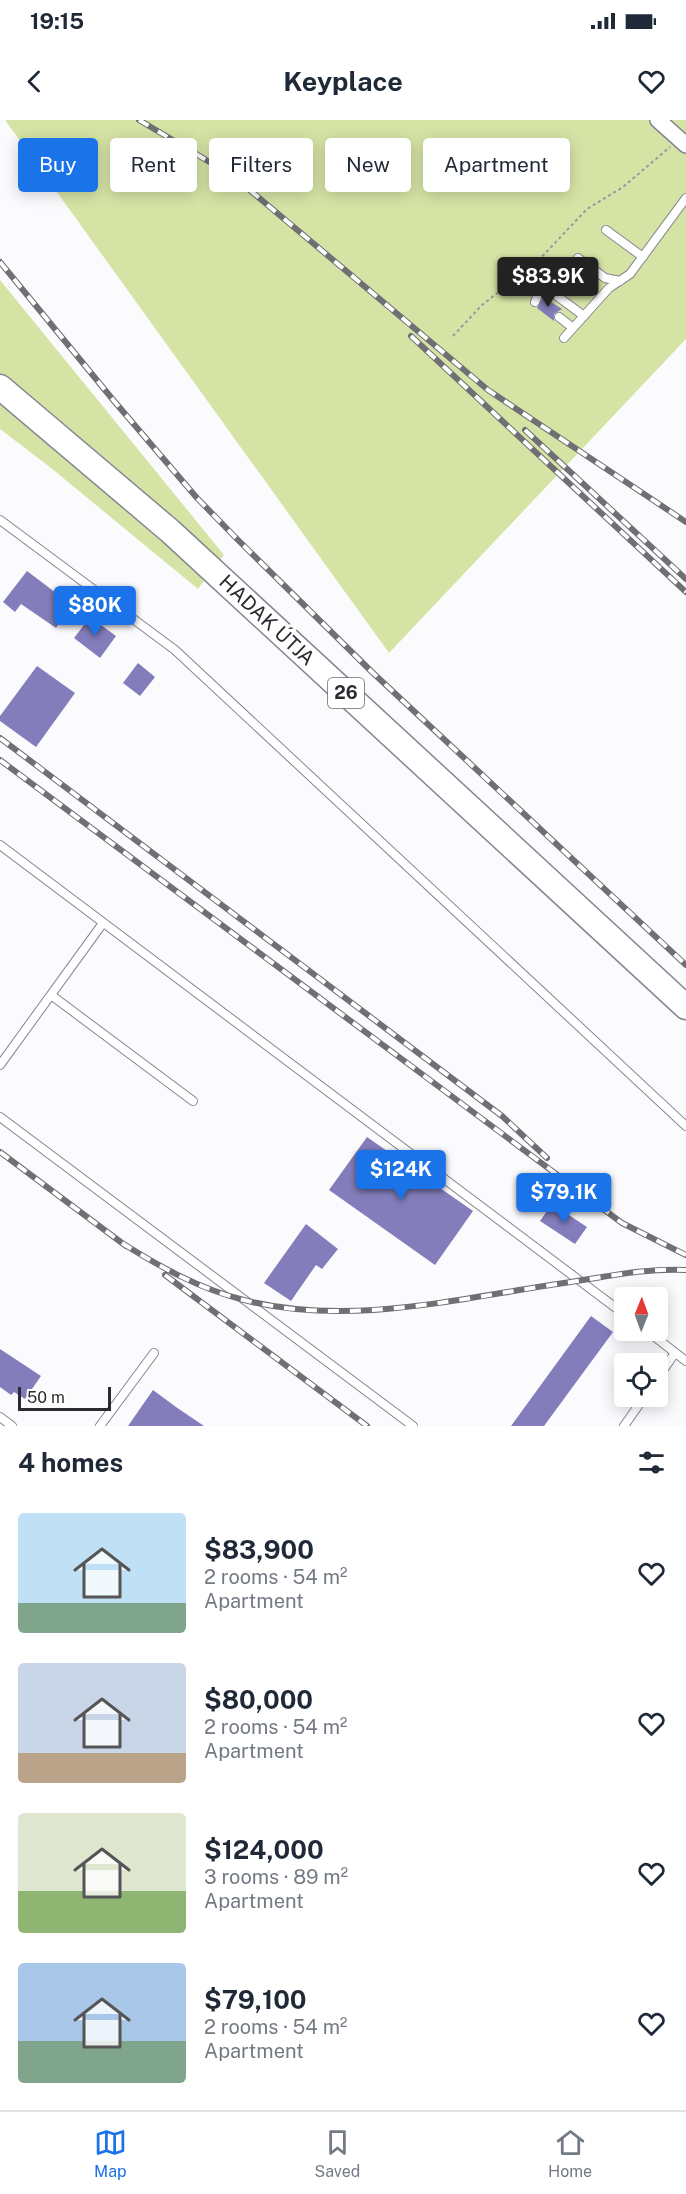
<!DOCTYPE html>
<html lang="en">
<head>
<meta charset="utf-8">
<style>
  :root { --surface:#fff; --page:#f6f6f7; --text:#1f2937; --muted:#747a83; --line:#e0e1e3; --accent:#1a73e8 }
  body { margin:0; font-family:"Public Sans",sans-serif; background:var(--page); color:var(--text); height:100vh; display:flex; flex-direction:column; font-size:22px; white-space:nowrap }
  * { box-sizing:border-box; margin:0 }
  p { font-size:20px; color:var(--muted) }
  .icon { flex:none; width:33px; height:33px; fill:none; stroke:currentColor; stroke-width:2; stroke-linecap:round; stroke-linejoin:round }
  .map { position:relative; height:1306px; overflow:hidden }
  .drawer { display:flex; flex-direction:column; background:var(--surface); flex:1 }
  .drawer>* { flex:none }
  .top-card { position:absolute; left:18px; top:18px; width:651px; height:54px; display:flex; gap:12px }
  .needle { width:39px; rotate:1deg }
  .fabs { position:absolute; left:614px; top:1167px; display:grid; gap:12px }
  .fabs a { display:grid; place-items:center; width:54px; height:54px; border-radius:6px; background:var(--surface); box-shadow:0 3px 15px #0003; font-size:30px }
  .scale { position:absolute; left:18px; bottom:15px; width:93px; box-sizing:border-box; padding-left:6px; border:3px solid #2a2a30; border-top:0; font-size:16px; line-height:21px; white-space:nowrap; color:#2a2a30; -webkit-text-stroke:4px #fff; paint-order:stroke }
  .price { position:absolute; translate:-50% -51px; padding:0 14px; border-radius:6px; background:var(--accent); color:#fff; font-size:20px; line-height:39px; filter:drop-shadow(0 2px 3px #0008) }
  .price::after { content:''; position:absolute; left:50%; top:36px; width:18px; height:14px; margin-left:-9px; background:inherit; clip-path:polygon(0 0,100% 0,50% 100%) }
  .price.active { background:#222; color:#fff }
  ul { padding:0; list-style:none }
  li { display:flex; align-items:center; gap:18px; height:150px; padding:0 18px }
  li span { display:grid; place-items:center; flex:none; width:168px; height:120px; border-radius:6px; color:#555 }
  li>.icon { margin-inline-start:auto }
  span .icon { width:72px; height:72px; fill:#fffc; stroke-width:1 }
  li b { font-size:26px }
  h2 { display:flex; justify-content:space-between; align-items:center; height:72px; padding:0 18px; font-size:26px }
  .pill { padding:0 21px; border-radius:6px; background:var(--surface); box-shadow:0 3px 15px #0003; font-size:21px; line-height:54px }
  .pill.active { background:var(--accent); color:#fff }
  .status { display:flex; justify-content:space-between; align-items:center; height:42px; padding:0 30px; background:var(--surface); direction:ltr }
  .status svg { height:16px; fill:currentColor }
  header { display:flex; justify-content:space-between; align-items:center; height:78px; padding:0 18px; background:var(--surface); font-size:27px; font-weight:700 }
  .tabs { display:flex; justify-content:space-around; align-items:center; height:84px; border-top:2px solid var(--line); background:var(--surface); font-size:16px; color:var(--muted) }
  .tabs a { display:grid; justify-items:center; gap:3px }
  .tabs .active { color:var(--accent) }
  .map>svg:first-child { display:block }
  .green { fill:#d5e4a5 }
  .building { fill:#837dbb }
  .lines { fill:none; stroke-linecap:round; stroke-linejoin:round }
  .lane-casing { stroke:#868593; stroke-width:10 }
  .street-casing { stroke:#868593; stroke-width:18 }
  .primary-casing { stroke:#868593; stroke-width:27 }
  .path { stroke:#98989c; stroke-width:2; stroke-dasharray:3 3; stroke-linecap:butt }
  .lane { stroke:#fff; stroke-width:8 }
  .street { stroke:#fff; stroke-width:15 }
  .primary { stroke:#fff; stroke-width:24 }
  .rail-casing { stroke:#6f6f74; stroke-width:6 }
  .rail { stroke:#fff; stroke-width:4; stroke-dasharray:11; stroke-linecap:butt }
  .labels { text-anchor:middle; stroke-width:6; stroke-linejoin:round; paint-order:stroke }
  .shield { fill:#fff; stroke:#6a6a6e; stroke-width:1.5 }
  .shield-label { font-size:18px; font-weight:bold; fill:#2a2a30 }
  .street-label { font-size:20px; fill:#2a2a30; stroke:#fff }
</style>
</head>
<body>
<div class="status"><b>19:15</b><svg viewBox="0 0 49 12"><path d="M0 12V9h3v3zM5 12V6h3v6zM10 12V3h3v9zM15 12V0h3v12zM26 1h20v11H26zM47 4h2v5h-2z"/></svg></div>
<header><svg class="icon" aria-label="back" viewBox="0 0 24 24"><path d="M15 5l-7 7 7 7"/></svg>Keyplace<svg class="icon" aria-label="heart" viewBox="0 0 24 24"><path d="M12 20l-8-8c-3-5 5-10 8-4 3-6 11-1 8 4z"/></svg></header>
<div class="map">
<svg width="686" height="1306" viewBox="0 0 686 1306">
  <rect width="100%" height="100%" fill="#fbfbfe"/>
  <path class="green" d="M 5,0 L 686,0 L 686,219 L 389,533 Z
    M 0,160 L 224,435 L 198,469 L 51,348 L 0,309 Z"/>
  <path class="building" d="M 543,177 L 562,189 L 554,194 L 554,201 L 537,188 Z
    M 27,451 L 72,485 L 56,508 L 21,484 L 15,492 L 3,482 Z
    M 90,497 L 116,516 L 100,538 L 74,518 Z
    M 138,543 L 155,557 L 140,576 L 123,563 Z
    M 37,546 L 75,573 L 36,627 L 0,601 L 0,596 Z
    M 367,1017 L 473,1091 L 435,1145 L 329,1070 Z
    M 552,1084 L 587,1107 L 575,1124 L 540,1101 Z
    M 306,1104 L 338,1129 L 322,1149 L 316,1145 L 291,1181 L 264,1163 Z
    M 591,1196 L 613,1212 L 544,1306 L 511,1306 Z
    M 0,1229 L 41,1256 L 25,1279 L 14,1272 L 11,1275 L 0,1267 Z
    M 153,1270 L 176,1287 L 204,1306 L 128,1306 Z"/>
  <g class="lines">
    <defs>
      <path id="lane" d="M 606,110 L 643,137
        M 578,138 L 605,158 L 620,161
        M 535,182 L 539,172 L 549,170 L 584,196
        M 559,197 L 573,208
        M 564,218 L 609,168 L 630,154 L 686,78
        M 0,400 L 175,530 L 686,1006
        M 0,725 L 624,1194
        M 51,875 L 193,981
        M 0,945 L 103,803
        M 0,997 L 413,1306
        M 646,1210 L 686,1241
        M 657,1259 L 675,1233
        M 0,1297 L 12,1306
        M 100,1306 L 154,1233
        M 624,1306 L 645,1276"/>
      <path id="street" d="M 658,0 L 686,25"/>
      <path id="primary" d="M 0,267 L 170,411 L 686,887"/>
    </defs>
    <use href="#lane" class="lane-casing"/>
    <use href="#street" class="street-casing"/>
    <use href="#primary" class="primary-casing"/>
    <path class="path" d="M 453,216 L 482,185 L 536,143 L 587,89 L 623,67 L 670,27"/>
    <use href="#lane" class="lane"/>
    <use href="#street" class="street"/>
    <use href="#primary" class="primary"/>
    <defs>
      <path id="rail" d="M 139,0 L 233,56 L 488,270 L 686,402
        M 0,142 L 114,281 L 197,378 L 238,420 L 372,552 L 686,845
        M 411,216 L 686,472
        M 525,310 L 686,459
        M 0,618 L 502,996 L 547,1038
        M 0,640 L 622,1103 L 686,1135
        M 0,1032 L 126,1126
        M 122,1123 C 160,1147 200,1169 244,1180 C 349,1207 460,1178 564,1163 C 605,1157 645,1148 686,1150
        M 165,1155 L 367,1306"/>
    </defs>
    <use href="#rail" class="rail-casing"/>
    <use href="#rail" class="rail"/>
  </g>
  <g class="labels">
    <rect class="shield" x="328" y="558" width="36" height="30" rx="4.5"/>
    <g class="shield-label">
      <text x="346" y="579">26</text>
    </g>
    <g class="street-label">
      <text transform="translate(267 500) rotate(43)" y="7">HADAK ÚTJA</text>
    </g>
  </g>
</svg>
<div class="fabs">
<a><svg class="needle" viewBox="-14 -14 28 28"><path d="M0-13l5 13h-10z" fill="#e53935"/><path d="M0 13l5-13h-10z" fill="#747a83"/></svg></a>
<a><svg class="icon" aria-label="locate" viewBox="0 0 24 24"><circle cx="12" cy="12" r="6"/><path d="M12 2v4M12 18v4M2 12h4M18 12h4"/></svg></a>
</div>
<div class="scale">50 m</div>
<b class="price active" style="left:548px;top:188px">$83.9K</b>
<b class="price" style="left:95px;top:517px">$80K</b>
<b class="price" style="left:401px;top:1081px">$124K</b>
<b class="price" style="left:564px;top:1104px">$79.1K</b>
<div class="top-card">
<a class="pill active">Buy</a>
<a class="pill">Rent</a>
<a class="pill">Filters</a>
<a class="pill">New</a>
<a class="pill">Apartment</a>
</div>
</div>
<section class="drawer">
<h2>4 homes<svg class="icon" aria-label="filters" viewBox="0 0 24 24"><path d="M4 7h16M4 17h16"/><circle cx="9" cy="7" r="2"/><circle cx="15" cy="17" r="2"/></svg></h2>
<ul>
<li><span style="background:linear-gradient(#bfe0f5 75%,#7fa58c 0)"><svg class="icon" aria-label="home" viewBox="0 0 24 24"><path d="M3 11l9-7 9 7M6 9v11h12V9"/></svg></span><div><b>$83,900</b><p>2 rooms · 54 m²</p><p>Apartment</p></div><svg class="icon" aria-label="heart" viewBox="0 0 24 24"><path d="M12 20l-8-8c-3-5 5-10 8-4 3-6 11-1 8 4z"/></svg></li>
<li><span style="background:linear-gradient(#c9d6e8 75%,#b9a48a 0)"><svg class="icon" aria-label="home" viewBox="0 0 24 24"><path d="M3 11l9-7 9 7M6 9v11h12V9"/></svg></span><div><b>$80,000</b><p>2 rooms · 54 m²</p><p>Apartment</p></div><svg class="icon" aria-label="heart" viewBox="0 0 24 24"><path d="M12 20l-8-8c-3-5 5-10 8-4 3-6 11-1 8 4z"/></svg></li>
<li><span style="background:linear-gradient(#dfe7d0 65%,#8fb573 0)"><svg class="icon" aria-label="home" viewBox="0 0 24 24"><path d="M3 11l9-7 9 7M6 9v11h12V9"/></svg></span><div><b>$124,000</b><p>3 rooms · 89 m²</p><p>Apartment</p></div><svg class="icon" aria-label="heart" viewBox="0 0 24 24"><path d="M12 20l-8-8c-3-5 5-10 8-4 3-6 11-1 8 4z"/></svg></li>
<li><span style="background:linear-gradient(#a9c7e8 65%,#7fa58c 0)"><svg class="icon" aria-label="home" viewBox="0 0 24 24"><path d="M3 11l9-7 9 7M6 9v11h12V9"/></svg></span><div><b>$79,100</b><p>2 rooms · 54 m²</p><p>Apartment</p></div><svg class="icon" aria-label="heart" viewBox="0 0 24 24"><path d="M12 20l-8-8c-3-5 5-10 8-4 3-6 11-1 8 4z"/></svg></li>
</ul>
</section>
<nav class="tabs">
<a class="active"><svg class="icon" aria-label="map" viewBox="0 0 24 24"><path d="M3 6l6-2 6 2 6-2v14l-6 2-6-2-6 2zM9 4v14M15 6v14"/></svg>Map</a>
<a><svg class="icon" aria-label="saved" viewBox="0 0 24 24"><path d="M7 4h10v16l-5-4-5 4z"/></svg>Saved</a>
<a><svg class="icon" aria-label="home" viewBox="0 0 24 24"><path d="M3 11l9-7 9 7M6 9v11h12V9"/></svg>Home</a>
</nav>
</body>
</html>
